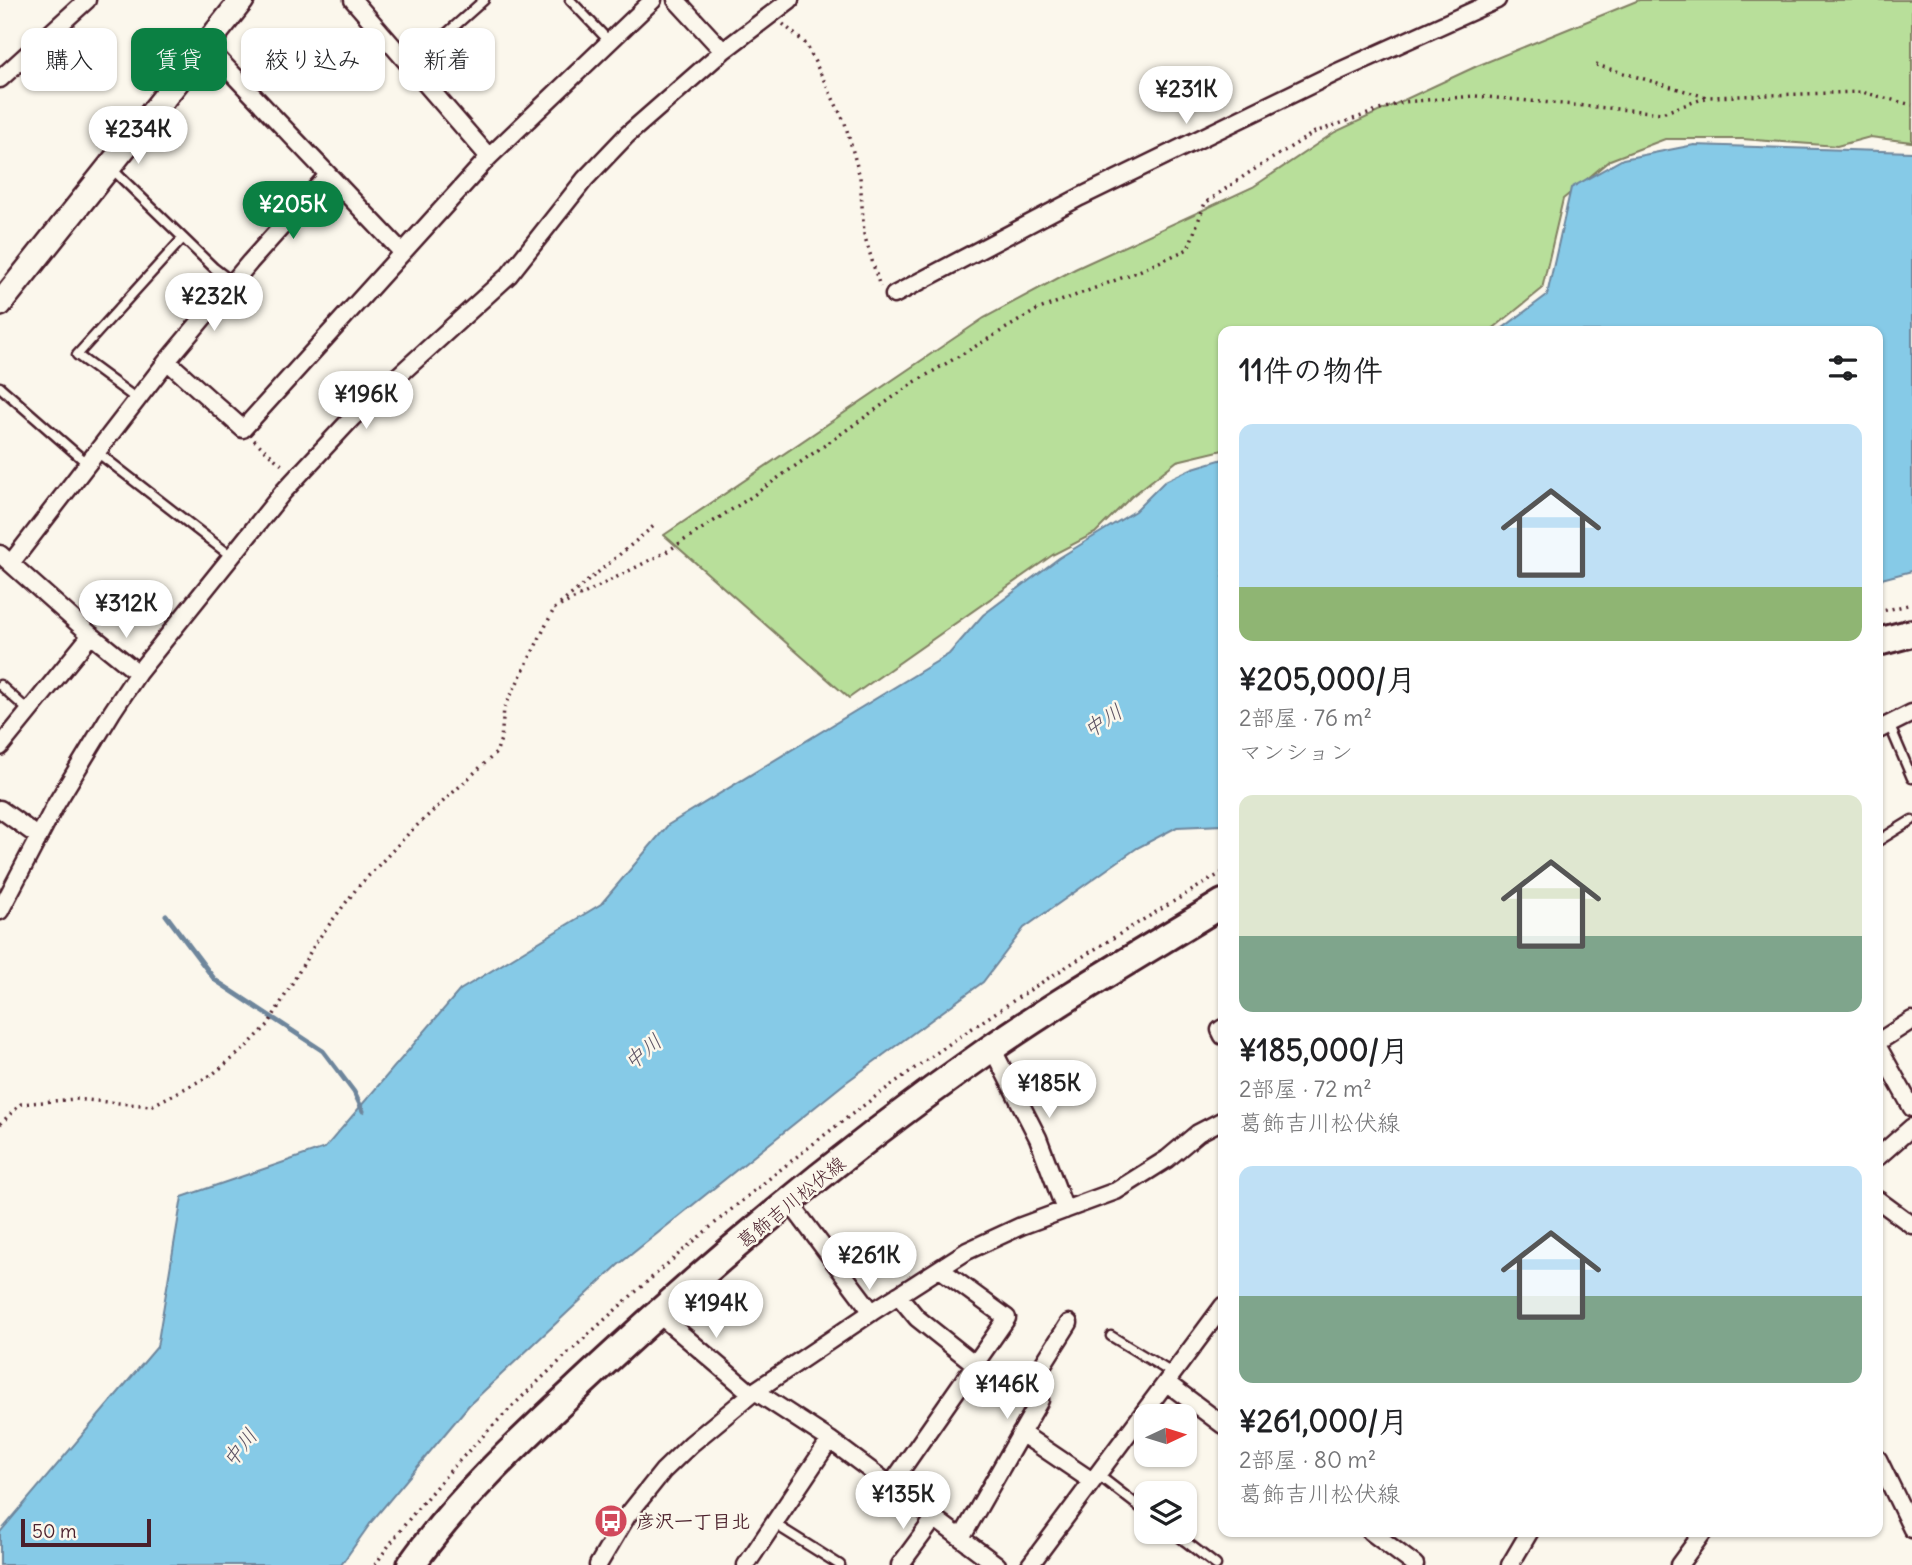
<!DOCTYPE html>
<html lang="ja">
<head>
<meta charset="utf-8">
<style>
  :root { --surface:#fff; --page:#f6f6f6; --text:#202124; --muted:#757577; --accent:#0b8043 }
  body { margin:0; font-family:Delius,"Klee One",sans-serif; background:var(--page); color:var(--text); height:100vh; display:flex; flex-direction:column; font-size:26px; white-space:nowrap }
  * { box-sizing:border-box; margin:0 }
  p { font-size:23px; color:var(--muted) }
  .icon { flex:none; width:38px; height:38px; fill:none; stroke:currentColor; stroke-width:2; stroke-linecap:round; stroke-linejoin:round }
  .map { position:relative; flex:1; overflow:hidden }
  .details { position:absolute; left:1218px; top:326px; width:665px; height:1211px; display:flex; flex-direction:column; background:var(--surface); border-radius:14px; box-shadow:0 2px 5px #0004 }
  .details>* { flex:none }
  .hud { position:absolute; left:21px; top:28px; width:665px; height:63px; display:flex; gap:14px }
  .needle { width:46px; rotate:86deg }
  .buttons { position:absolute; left:1134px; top:1404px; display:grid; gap:14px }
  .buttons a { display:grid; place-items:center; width:63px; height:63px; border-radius:14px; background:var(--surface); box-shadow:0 2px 5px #0004; font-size:35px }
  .scale { position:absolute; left:21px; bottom:18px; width:130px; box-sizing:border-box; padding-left:7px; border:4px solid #4a1f2b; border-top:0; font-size:19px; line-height:24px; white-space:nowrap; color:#4a1f2b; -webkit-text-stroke:5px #fbf7ec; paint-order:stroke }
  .price { position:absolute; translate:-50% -60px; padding:0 16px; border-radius:24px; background:#fff; color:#222; font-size:23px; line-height:46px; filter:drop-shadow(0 2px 4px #0008) }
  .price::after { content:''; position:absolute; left:50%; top:42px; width:21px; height:16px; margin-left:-10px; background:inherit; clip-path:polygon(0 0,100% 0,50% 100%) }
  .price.selected { background:var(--accent); color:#fff }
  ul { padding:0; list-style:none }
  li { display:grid; align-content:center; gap:14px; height:371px; padding:0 21px }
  li span { display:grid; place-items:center; height:217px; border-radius:14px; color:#555 }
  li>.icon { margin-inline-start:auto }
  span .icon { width:126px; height:126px; fill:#fffc; stroke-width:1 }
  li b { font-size:30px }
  h2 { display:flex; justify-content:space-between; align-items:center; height:84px; padding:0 21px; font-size:30px }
  .chip { padding:0 24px; border-radius:14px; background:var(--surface); box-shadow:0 2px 5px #0004; font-size:24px; line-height:63px }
  .chip.selected { background:var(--accent); color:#fff }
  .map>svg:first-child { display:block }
  .green { fill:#b8df9a; stroke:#817f62; stroke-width:2 }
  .water { fill:#86cae7; stroke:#6e869c; stroke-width:2 }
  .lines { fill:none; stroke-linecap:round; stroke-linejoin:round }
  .stream { stroke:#6e869c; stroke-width:5 }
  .lane-casing { stroke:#4a1f2b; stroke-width:13 }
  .street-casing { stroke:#4a1f2b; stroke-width:21 }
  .secondary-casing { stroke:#4a1f2b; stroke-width:28 }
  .primary-casing { stroke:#4a1f2b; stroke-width:32 }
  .path { stroke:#4a1f2b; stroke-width:3.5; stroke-dasharray:2 5; stroke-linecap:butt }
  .lane { stroke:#fbf7ec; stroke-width:8 }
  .street { stroke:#fbf7ec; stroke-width:16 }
  .secondary { stroke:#fbf7ec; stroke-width:23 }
  .primary { stroke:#fbf7ec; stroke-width:26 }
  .labels { text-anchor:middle; stroke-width:5; stroke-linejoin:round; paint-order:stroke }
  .street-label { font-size:19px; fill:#4a1f2b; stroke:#fbf7ec }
  .poi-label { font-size:19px; font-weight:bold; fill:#4a1f2b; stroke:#fbf7ec; text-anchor:start }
  .water-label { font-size:21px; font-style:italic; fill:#5c5263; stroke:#fbf7ec }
</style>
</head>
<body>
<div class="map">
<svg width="1912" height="1565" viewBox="0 0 1912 1565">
  <rect width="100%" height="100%" fill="#fbf7ec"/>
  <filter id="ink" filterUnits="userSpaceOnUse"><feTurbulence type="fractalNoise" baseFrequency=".0143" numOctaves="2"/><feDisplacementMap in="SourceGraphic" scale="14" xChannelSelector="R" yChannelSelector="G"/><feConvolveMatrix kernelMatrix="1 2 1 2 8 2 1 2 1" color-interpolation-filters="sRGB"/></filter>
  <g filter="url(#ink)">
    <path class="green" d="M 1639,0 L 1912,0 L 1912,142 L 1870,137 L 1837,146 L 1742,139 L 1665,139 L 1610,160 L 1563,199 L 1542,289 L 1490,331 L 1223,331 L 1223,450 L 1177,461 L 1131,497 L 1095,533 L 1054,554 L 849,698 L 664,535 L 984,318 L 1075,269 L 1253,187 L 1335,132 L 1477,66 Z"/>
    <path class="water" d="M 1694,145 L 1912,152 L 1912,571 L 1878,580 L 1878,331 L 1499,331 L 1547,295 L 1571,188 L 1623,159 Z
      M 1223,459 L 1223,825 L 1177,827 L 1137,848 L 1024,928 L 983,982 L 845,1083 L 618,1265 L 469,1405 L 372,1521 L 341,1565 L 0,1565 L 0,1532 L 157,1347 L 182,1197 L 325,1148 L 460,990 L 601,904 L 668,825 L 949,654 L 983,615 L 1059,558 L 1135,511 L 1165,481 L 1193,468 Z"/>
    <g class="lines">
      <path class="stream" d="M 166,915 L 215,980 L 323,1051 L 354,1092 L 363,1111"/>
      <defs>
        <path id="lane" d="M 570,0 L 609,41
          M 410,66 L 484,0
          M 110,167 L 214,268 L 232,282
          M 0,387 L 88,464
          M 138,400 L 77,355 L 183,238
          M 97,452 L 231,556
          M 0,685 L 29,711
          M 1889,724 L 1912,778
          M 1878,841 L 1912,820
          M 1111,1336 L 1172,1373
          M 1097,1474 L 1146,1512
          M 773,1523 L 840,1565
          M 1172,1531 L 1216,1565"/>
        <path id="street" d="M 353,0 L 489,157
          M 676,0 L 723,51
          M 206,46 L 402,252
          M 0,79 L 87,0
          M 894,295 L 1080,197 L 1333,74 L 1497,0
          M 167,361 L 243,429 L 489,157 L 653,0
          M 0,554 L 91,635 L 138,673
          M 11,563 L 167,361 L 250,262 L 328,175
          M 1878,730 L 1912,713
          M 0,747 L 91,635
          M 0,809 L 39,837
          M 0,911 L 56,804 L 112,712 L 138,673 L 284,491 L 352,418 L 509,275 L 585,179 L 627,135 L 723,51 L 790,0
          M 1223,1028 L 1220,1030 L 1223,1036
          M 1878,1042 L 1912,1020
          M 1878,1047 L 1912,1108
          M 992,1048 L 1038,1138 L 1065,1210
          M 1878,1157 L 1912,1127
          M 1878,1200 L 1912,1225
          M 790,1203 L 872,1312
          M 898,1295 L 917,1318 L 976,1365
          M 657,1313 L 752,1394
          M 1167,1383 L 1223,1425
          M 755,1391 L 830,1440 L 997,1565
          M 1021,1433 L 1092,1481
          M 1878,1459 L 1912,1529
          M 890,1486 L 1007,1318 L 940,1269
          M 1370,1531 L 1415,1565
          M 962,1537 L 1040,1400 L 1033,1380 L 1069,1323
          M 598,1565 L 627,1516 L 663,1471 L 691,1444 L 755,1391 L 872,1312 L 967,1251 L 1021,1226 L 1116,1191 L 1167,1159 L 1198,1133 L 1223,1120
          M 746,1565 L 830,1440
          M 900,1565 L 934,1519
          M 1030,1565 L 1223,1306
          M 1510,1565 L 1530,1531
          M 1679,1565 L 1704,1531"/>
        <path id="secondary" d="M 0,304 L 242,0"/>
        <path id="primary" d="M 1878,642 L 1912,633
          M 411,1565 C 462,1493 529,1433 593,1373 C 717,1257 850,1147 990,1049 C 1065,997 1145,951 1223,903"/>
      </defs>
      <use href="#lane" class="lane-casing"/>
      <use href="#street" class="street-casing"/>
      <use href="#secondary" class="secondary-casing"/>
      <use href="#primary" class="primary-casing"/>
      <path class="path" d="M 783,24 L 806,44 L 845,123 L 860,177 L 864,234 L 880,287
        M 1596,65 L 1706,97
        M 254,440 L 285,468
        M 560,604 L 655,525
        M 554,609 L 666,552 L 748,499 L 915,382 L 1037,310 L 1137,272 L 1188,249 L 1205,203 L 1247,174 L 1315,132 L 1403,102 L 1475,96 L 1662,113 L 1708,97 L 1862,92 L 1912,105
        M 1878,612 L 1912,604
        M 0,1124 L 21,1104 L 75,1099 L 151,1106 L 213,1074 L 243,1050 L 268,1025 L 316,942 L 357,888 L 410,832 L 496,753 L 501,739 L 504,709 L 554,609
        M 375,1565 C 436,1477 510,1407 589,1334 C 712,1221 844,1114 983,1021 C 1061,968 1143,920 1223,872"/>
      <use href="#lane" class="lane"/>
      <use href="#street" class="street"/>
      <use href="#secondary" class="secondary"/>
      <use href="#primary" class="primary"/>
    </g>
  </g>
  <defs>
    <symbol id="bus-disc" viewBox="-11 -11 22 22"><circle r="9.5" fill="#d1495b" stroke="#fbf7ec"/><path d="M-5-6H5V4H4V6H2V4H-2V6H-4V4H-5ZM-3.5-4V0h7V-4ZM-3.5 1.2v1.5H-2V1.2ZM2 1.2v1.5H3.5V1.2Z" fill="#fff"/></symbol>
  </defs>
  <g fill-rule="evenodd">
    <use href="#bus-disc" x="592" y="1502" width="38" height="38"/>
  </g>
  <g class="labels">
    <g class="street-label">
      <text transform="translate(791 1202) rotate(-39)" y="7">葛飾吉川松伏線</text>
    </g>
    <g class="poi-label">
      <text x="636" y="1528">彦沢一丁目北</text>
    </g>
    <g class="water-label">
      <text transform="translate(1103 721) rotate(-33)" y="7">中川</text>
      <text transform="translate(643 1052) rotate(-40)" y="7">中川</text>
      <text transform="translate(240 1448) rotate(-52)" y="7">中川</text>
    </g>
  </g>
</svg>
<div class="buttons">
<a><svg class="needle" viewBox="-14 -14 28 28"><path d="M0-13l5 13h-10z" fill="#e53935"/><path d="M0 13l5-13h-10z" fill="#757577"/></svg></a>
<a><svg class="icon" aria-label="layers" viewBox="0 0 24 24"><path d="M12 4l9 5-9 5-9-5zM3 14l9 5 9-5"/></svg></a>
</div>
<div class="scale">50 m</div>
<b class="price" style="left:1186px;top:126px">¥231K</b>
<b class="price" style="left:138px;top:166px">¥234K</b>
<b class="price selected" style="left:293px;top:241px">¥205K</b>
<b class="price" style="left:214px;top:333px">¥232K</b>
<b class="price" style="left:366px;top:431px">¥196K</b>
<b class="price" style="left:126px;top:640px">¥312K</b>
<b class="price" style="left:1049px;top:1120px">¥185K</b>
<b class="price" style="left:869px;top:1292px">¥261K</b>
<b class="price" style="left:716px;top:1340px">¥194K</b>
<b class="price" style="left:1007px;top:1421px">¥146K</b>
<b class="price" style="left:903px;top:1531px">¥135K</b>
<div class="hud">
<a class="chip">購入</a>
<a class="chip selected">賃貸</a>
<a class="chip">絞り込み</a>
<a class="chip">新着</a>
</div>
<section class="details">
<h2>11件の物件<svg class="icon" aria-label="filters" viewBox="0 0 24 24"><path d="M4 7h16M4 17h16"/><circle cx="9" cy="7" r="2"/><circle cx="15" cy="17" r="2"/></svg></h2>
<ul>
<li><span style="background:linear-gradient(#bfe0f5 75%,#8fb573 0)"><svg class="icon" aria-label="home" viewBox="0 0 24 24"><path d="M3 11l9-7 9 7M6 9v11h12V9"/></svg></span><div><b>¥205,000/月</b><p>2部屋 · 76 m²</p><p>マンション</p></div></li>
<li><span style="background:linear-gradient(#dfe7d0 65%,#7fa58c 0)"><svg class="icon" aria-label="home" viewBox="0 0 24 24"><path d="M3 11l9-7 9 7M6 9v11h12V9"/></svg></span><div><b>¥185,000/月</b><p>2部屋 · 72 m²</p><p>葛飾吉川松伏線</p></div></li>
<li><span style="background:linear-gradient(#bfe0f5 60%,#7fa58c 0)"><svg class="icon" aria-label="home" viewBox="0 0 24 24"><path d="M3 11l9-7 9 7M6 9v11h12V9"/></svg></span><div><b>¥261,000/月</b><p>2部屋 · 80 m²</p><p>葛飾吉川松伏線</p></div></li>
</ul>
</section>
</div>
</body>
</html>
